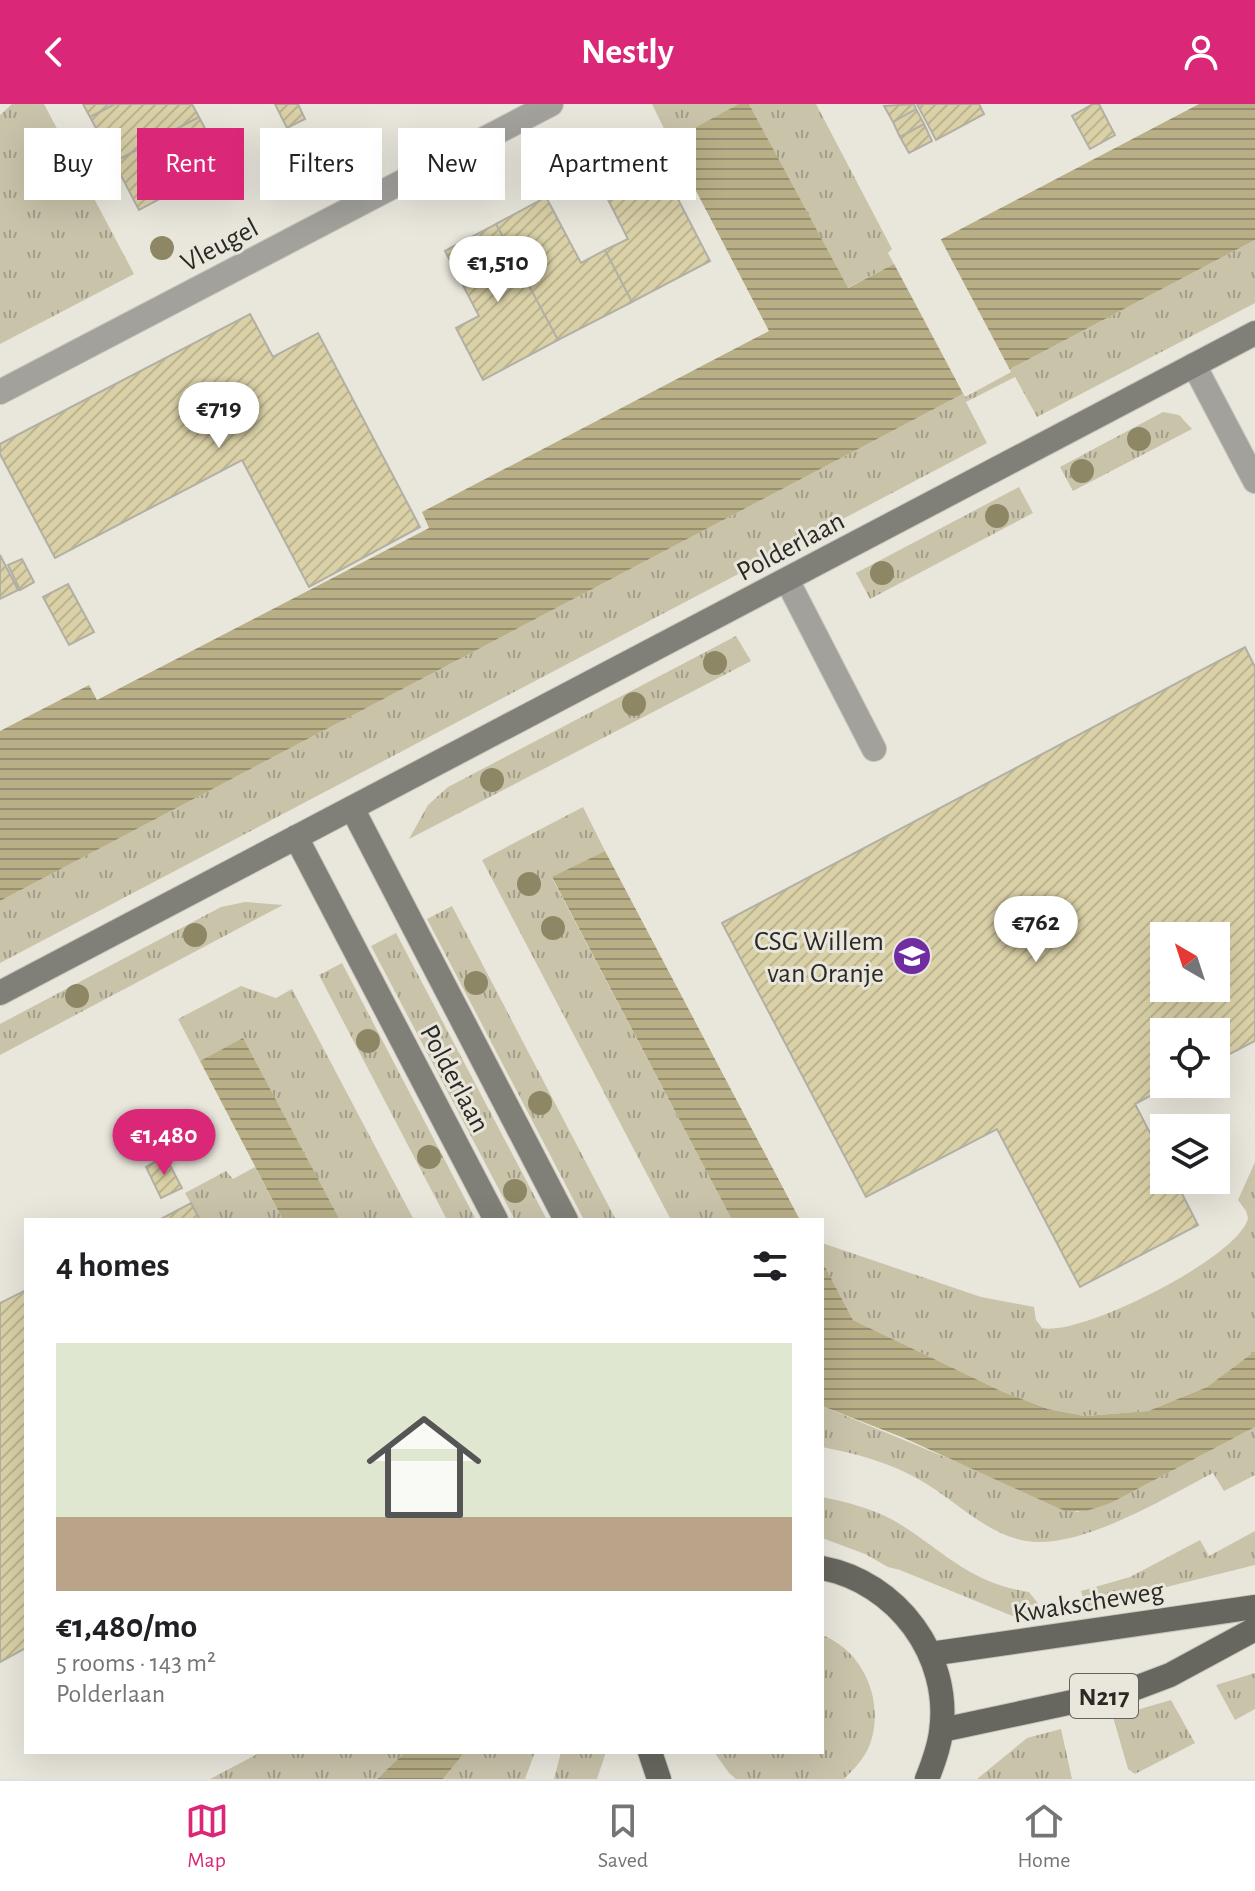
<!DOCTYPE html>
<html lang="en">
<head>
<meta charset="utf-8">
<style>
  :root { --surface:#fff; --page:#f2f2f2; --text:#202124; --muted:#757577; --line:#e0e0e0; --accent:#db2777 }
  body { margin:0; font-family:"Alegreya Sans",sans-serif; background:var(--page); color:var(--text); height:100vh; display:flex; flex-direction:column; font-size:30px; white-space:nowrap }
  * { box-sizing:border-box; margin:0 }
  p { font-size:26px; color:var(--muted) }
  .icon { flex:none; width:44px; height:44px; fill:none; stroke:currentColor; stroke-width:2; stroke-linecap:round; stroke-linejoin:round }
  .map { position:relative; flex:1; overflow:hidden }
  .sheet { position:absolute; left:24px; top:1114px; width:800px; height:536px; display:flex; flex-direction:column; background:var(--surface); border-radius:0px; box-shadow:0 8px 32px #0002 }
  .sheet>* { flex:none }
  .top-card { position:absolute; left:24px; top:24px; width:800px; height:72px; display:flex; gap:16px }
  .needle { width:52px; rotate:321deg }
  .controls { position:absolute; left:1150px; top:818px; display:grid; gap:16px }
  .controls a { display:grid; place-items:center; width:80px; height:80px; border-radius:0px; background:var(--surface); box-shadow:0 8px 32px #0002; font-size:40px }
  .price { position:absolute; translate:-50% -68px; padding:0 18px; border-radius:28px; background:#fff; color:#222; font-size:26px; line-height:52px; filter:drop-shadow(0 2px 4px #0008) }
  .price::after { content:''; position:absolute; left:50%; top:48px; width:24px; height:18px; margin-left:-12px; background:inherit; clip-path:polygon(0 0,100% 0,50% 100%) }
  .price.on { background:var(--accent); color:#fff }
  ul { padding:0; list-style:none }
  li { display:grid; align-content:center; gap:16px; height:424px; padding:0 32px }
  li+li { border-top:2px solid var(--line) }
  li span { display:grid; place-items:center; height:248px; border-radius:0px; color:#555 }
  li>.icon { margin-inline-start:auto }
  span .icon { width:144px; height:144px; fill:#fffc; stroke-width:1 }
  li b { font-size:34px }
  h2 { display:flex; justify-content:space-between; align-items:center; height:96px; padding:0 32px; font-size:34px }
  .chip { padding:0 28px; border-radius:0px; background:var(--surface); box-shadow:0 8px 32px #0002; font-size:28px; line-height:72px }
  .chip.on { background:var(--accent); color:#fff }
  header { display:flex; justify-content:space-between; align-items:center; height:104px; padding:0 32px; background:var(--accent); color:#fff; font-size:36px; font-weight:600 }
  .menu { display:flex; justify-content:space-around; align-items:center; height:112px; border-top:2px solid var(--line); background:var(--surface); font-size:22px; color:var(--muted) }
  .menu a { display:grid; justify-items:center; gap:4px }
  .menu .on { color:var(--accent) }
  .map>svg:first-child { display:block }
  .grass { fill:url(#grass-tufts) }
  .water { fill:url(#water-rules) }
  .pier { fill:#e9e7dc }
  .building { fill:url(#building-hatch); stroke:#b2afa5; stroke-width:2; fill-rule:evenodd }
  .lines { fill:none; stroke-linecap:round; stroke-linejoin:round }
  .lane-casing { stroke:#c7c5bb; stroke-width:26 }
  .street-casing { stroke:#c7c5bb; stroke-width:26 }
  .secondary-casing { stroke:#c7c5bb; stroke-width:26 }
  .primary-casing { stroke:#c7c5bb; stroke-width:26 }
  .lane { stroke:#a2a19c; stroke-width:24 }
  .street { stroke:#a2a19c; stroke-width:24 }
  .secondary { stroke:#807f78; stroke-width:24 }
  .primary { stroke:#68675f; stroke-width:24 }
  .tree { fill:#8e8765 }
  .labels { text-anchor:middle; stroke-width:6; stroke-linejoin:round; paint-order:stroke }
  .shield { fill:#e9e7dc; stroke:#63625c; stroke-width:2 }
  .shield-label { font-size:26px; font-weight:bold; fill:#2a2925 }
  .street-label { font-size:28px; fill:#2a2925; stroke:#e9e7dc }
  .poi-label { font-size:28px; fill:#2a2925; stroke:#e9e7dc; text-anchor:end }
</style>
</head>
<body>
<header><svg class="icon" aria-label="back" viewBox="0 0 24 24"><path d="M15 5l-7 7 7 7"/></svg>Nestly<svg class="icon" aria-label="person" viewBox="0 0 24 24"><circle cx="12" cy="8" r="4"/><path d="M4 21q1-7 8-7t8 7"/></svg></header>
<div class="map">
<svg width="1255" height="1675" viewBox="0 0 1255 1675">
  <defs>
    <pattern id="grass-tufts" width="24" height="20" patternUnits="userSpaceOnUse" patternTransform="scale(2)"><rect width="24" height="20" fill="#c9c3aa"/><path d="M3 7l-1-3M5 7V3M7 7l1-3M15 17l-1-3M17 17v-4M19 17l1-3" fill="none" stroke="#a39e8a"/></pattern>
    <pattern id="water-rules" width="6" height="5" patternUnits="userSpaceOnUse" patternTransform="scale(2)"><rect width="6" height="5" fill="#b8af87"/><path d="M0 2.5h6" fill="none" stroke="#968e6e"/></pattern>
    <pattern id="building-hatch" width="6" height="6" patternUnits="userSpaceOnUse" patternTransform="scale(2)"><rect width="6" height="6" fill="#dad1a7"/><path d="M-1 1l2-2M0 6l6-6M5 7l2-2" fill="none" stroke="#bbb390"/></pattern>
  </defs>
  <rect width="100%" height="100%" fill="#e9e7dc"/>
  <path class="grass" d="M 12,0 L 44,0 L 134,170 L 0,240 L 0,11 Z
    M 652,0 L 740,0 L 670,37 Z
    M 749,0 L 816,0 L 892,145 L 888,149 L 894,160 L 847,184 Z
    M 1255,136 L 1255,199 L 1037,313 L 1015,273 L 966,298 L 987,339 L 0,859 L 0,797 Z
    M 1163,308 L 1179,311 L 1192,325 L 1073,387 L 1060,363 Z
    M 1019,383 L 1033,409 L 870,495 L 856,469 Z
    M 736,532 L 751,557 L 409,735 L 428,701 L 448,683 Z
    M 583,703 L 605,747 L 552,774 L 732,1116 L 671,1116 L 482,756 Z
    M 245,798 L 283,801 L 0,951 L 0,920 L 221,803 Z
    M 452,802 L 616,1116 L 584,1116 L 427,815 Z
    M 396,829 L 547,1116 L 515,1116 L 371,842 Z
    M 342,859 L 476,1116 L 447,1116 L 319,871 Z
    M 241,882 L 276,894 L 292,885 L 414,1116 L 340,1116 L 243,935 L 200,957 L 178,915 Z
    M 1255,1058 L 1255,1247 L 1207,1283 L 1148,1307 L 1085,1312 L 1048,1305 L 1001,1287 L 853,1216 L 822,1157 L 822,1139 L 981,1193 L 1034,1203 L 1036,1216 L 1042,1224 C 1080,1233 1240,1153 1248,1114 L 1246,1107 L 1238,1096 Z
    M 255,1063 L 283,1116 L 200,1116 L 185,1089 L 226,1067 L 233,1075 Z
    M 822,1302 L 1077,1408 L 1111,1399 L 1255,1323 L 1255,1371 L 1224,1387 L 1213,1369 C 1164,1394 1081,1446 1026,1437 C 987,1431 954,1395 920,1376 C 889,1358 857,1350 822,1343 Z
    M 822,1393 C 847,1398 870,1404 893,1416 C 944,1446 966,1478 1029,1488 L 1040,1502 L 1042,1515 L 1027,1518 L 900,1466 L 888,1463 L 865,1450 L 822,1434 Z
    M 1255,1427 L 1255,1461 L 1086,1503 L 1081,1487 L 1130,1473 L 1200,1436 L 1209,1452 Z
    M 822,1531 C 864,1547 885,1598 870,1640 C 865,1654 854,1665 844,1675 L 736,1675 L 729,1669 L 714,1648 L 822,1648 Z
    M 1255,1569 L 1255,1605 L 1235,1616 L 1216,1581 Z
    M 1171,1596 L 1195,1639 L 1135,1670 L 1128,1665 L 1113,1613 Z
    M 1061,1625 L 1072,1675 L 977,1675 L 1027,1634 Z
    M 261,1648 L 405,1648 L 377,1675 L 210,1675 Z
    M 465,1648 L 535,1648 L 525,1675 L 443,1675 Z
    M 561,1648 L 606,1648 L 597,1675 L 554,1675 Z"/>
  <path class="water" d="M 739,0 L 749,0 L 848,184 L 1199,0 L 1255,0 L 1255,136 L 0,797 L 0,627 L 89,581 L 97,596 L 429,424 L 422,408 L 769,227 L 670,37 Z
    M 605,747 L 800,1116 L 732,1116 L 552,773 Z
    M 243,934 L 340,1116 L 283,1116 L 200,957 Z
    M 822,1157 L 853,1216 L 1001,1287 L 1048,1305 L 1085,1312 L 1148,1307 L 1207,1283 L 1255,1247 L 1255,1323 L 1111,1399 L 1086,1407 L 1065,1407 L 904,1334 L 822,1302 Z
    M 405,1648 L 465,1648 L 443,1675 L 377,1675 Z"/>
  <path class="pier" d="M 939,132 L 1011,268 L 965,293 L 892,156 Z"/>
  <path class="building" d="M 83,0 L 115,0 L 90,13 Z
    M 115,0 L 192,0 L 199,13 L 114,58 L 90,13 Z
    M 275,0 L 298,0 L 305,15 L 287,24 Z
    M 914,0 L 916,5 L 893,18 L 884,2 Z
    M 917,0 L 979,0 L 984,10 L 936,36 Z
    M 1093,0 L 1099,0 L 1115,31 L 1090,45 L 1072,12 Z
    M 916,5 L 924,20 L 900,33 L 893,18 Z
    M 199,13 L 224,61 L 139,106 L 114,58 Z
    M 924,20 L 932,37 L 909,49 L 900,33 Z
    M 650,41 L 710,157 L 632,198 L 605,146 L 628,135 L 595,70 Z
    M 546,93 L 581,159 L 605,146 L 632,198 L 558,236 L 496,120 Z
    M 496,120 L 558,236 L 483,276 L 456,224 L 479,212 L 445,147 Z
    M 250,210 L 273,253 L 318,229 L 420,423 L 309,483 L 242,356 L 55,454 L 0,350 L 0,340 Z
    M 0,451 L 18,486 L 0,495 Z
    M 22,455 L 34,478 L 20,486 L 8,461 Z
    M 68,480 L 94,528 L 69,541 L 43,493 Z
    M 1245,543 L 1255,563 L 1255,937 L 1216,957 L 1216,928 L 1164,928 L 1164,980 L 1172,980 L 1135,1000 L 1164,1056 L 1164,1076 L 1175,1076 L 1198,1121 L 1080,1183 L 997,1025 L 866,1093 L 722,819 ZM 1164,832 L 1216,832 L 1216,884 L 1164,884 Z
    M 165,1052 L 182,1084 L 161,1094 L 146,1063 Z
    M 191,1099 L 200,1116 L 159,1116 Z
    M 26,1186 L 26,1544 L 0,1558 L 0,1199 Z"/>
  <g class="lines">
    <defs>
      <path id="lane" d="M 1194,261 L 1255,377
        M 787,476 L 874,645"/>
      <path id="street" d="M 0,288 L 551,0"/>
      <path id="secondary" d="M 352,704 L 566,1116
        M 296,733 L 496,1116
        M 0,889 L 1255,229"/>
      <path id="primary" d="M 822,1464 C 897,1478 952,1552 941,1628 C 939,1644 933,1660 927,1675
        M 930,1550 L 1255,1503
        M 942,1626 L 1133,1585 L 1170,1571 L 1255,1525
        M 650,1648 L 659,1675"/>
    </defs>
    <use href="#lane" class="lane-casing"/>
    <use href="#street" class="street-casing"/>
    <use href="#secondary" class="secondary-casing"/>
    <use href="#primary" class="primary-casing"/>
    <use href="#lane" class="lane"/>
    <use href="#street" class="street"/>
    <use href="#secondary" class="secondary"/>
    <use href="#primary" class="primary"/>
  </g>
  <g class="tree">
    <circle cx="358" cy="51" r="12"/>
    <circle cx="162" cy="144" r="12"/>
    <circle cx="1139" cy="335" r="12"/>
    <circle cx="1082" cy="367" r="12"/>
    <circle cx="997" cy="412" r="12"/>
    <circle cx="882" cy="469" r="12"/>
    <circle cx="715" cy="559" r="12"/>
    <circle cx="634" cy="600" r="12"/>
    <circle cx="492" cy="676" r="12"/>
    <circle cx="529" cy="780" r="12"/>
    <circle cx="553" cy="824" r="12"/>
    <circle cx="195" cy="831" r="12"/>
    <circle cx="476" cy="879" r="12"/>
    <circle cx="77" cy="892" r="12"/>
    <circle cx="368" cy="937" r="12"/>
    <circle cx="540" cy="999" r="12"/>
    <circle cx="429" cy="1053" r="12"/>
    <circle cx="515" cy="1087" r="12"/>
  </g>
  <defs>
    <symbol id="school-disc" viewBox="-11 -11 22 22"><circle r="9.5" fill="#702ca0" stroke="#e9e7dc"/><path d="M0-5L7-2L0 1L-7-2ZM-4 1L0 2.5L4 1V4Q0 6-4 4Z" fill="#fff"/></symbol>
  </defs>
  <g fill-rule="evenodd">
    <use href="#school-disc" x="890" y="830" width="44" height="44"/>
  </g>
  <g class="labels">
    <rect class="shield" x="1070" y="1570" width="68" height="44" rx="6"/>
    <g class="shield-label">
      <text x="1104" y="1601">N217</text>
    </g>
    <g class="street-label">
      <text transform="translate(219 140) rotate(-28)" y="10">Vleugel</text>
      <text transform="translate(790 441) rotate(-28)" y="10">Polderlaan</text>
      <text transform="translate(456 974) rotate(62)" y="10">Polderlaan</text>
      <text transform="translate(1088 1497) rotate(-9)" y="10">Kwakscheweg</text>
    </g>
    <g class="poi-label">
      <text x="884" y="846">CSG Willem<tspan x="884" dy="32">van Oranje</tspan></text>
    </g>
  </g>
</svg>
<div class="controls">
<a><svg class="needle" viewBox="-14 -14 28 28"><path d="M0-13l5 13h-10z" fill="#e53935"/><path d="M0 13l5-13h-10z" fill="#757577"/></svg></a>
<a><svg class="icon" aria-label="locate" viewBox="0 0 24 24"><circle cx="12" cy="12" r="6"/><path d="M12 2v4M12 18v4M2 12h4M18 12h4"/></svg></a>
<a><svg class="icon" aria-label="layers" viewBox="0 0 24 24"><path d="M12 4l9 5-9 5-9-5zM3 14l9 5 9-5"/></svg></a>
</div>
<b class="price" style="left:498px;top:200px">€1,510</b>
<b class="price" style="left:219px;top:346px">€719</b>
<b class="price" style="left:1036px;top:860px">€762</b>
<b class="price on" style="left:164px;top:1073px">€1,480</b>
<div class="top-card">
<a class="chip">Buy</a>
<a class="chip on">Rent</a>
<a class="chip">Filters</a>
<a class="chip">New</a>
<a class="chip">Apartment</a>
</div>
<section class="sheet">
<h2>4 homes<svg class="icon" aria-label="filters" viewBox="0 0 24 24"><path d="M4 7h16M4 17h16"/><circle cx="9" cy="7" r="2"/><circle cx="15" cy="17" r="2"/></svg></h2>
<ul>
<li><span style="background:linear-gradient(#dfe7d0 70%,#b9a48a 0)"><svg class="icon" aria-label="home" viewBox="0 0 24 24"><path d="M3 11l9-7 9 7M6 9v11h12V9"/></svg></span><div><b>€1,480/mo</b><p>5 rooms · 143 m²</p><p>Polderlaan</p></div></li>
</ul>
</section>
</div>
<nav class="menu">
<a class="on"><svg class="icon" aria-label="map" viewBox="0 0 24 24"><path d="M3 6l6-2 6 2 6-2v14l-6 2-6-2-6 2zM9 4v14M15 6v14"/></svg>Map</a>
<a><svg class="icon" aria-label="saved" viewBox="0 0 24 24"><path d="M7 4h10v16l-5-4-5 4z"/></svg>Saved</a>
<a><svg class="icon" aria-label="home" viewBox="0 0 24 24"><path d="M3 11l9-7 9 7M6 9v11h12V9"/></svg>Home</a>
</nav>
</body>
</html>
